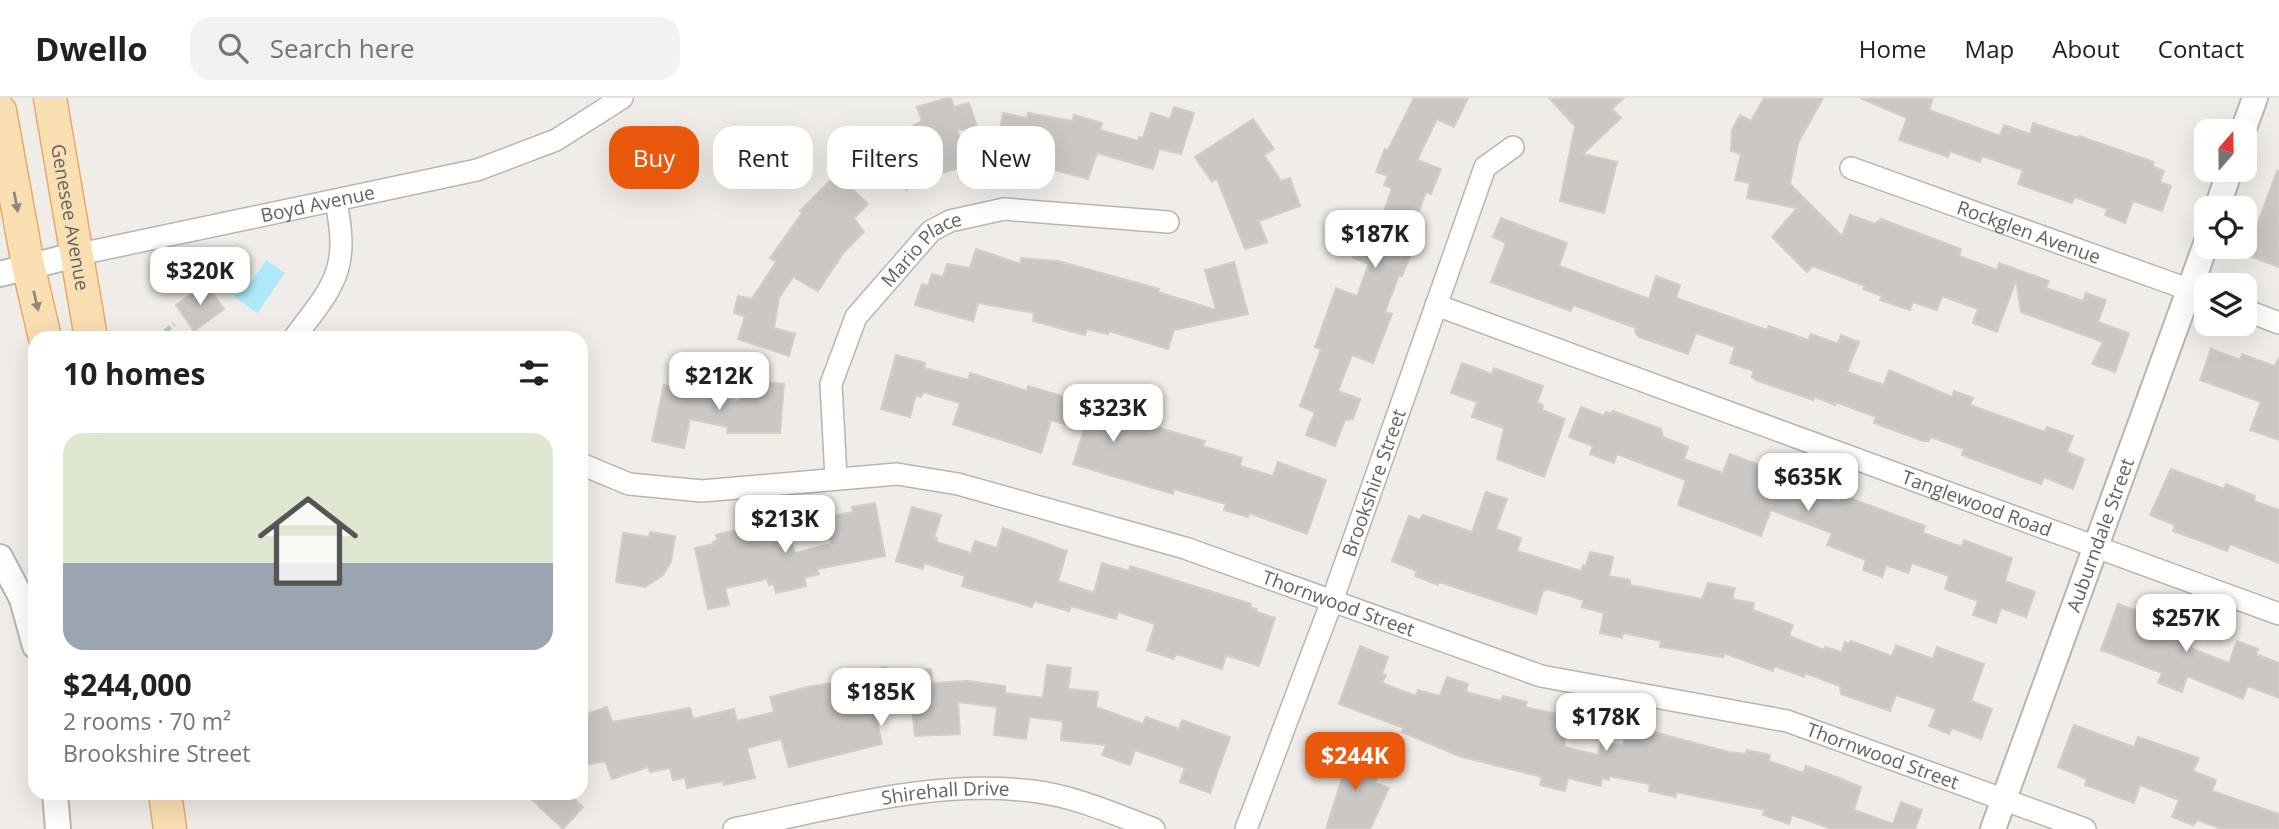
<!DOCTYPE html>
<html lang="en">
<head>
<meta charset="utf-8">
<style>
  :root { --surface:#fff; --page:#f2f2f2; --text:#202124; --muted:#757577; --line:#e0e0e0; --accent:#ea580c }
  body { margin:0; font-family:"Open Sans",sans-serif; background:var(--page); color:var(--text); height:100vh; display:flex; flex-direction:column; font-size:26px; white-space:nowrap }
  * { box-sizing:border-box; margin:0 }
  p { font-size:23px; color:var(--muted) }
  .icon { flex:none; width:38px; height:38px; fill:none; stroke:currentColor; stroke-width:2; stroke-linecap:round; stroke-linejoin:round }
  .map { position:relative; flex:1; overflow:hidden }
  .sheet { position:absolute; left:28px; top:233px; width:560px; height:469px; display:flex; flex-direction:column; background:var(--surface); border-radius:21px; box-shadow:0 7px 28px #0002 }
  .sheet>* { flex:none }
  .guide { position:absolute; left:609px; top:28px; width:665px; height:63px; display:flex; gap:14px }
  .needle { width:46px; rotate:20deg }
  .controls { position:absolute; left:2194px; top:21px; display:grid; gap:14px }
  .controls a { display:grid; place-items:center; width:63px; height:63px; border-radius:14px; background:var(--surface); box-shadow:0 7px 28px #0002; font-size:35px }
  .price { position:absolute; translate:-50% -60px; padding:0 16px; border-radius:14px; background:#fff; color:#222; font-size:23px; line-height:46px; filter:drop-shadow(0 2px 4px #0008) }
  .price::after { content:''; position:absolute; left:50%; top:42px; width:21px; height:16px; margin-left:-10px; background:inherit; clip-path:polygon(0 0,100% 0,50% 100%) }
  .price.selected { background:var(--accent); color:#fff }
  ul { padding:0; list-style:none }
  li { display:grid; align-content:center; gap:14px; height:371px; padding:0 35px }
  li+li { border-top:2px solid var(--line) }
  li span { display:grid; place-items:center; height:217px; border-radius:21px; color:#555 }
  li>.icon { margin-inline-start:auto }
  span .icon { width:126px; height:126px; fill:#fffc; stroke-width:1 }
  li b { font-size:30px }
  h2 { display:flex; justify-content:space-between; align-items:center; height:84px; padding:0 35px; font-size:30px }
  .pill { padding:0 24px; border-radius:21px; background:var(--surface); box-shadow:0 7px 28px #0002; font-size:24px; line-height:63px }
  .pill.selected { background:var(--accent); color:#fff }
  header { display:flex; align-items:center; gap:42px; box-sizing:border-box; height:98px; padding:0 35px; background:var(--surface); border-bottom:2px solid var(--line) }
  header strong { font-size:33px }
  nav { display:flex; gap:38px; margin-inline-start:auto; font-size:24px }
  .search { width:490px; height:63px; background:var(--page); display:flex; align-items:center; gap:18px; box-sizing:border-box; padding:0 24px; border-radius:21px; color:var(--muted); font-size:26px }
  .map>svg:first-child { display:block }
  .water { fill:#aee8f9 }
  .building { fill:#cbc7c4; stroke:#d4cdc6; stroke-width:2 }
  .lines { fill:none; stroke-linecap:round; stroke-linejoin:round }
  .minor-casing { stroke:#b2b6b8; stroke-width:24 }
  .tertiary-casing { stroke:#b2b6b8; stroke-width:28 }
  .primary-casing { stroke:#e8a968; stroke-width:35 }
  .path { stroke:#a7d1a9; stroke-width:4.5; stroke-dasharray:7 3.5; stroke-linecap:butt }
  .minor { stroke:#fff; stroke-width:21 }
  .tertiary { stroke:#fff; stroke-width:24 }
  .primary { stroke:#fadfb3; stroke-width:32 }
  .oneway { fill:#8e897d }
  .labels { text-anchor:middle; stroke-width:5; stroke-linejoin:round; paint-order:stroke }
  .street-label { font-size:19px; fill:#5f6466; stroke:#fff }
</style>
</head>
<body>
<header>
<strong>Dwello</strong>
<div class="search"><svg class="icon" aria-label="search" viewBox="0 0 24 24"><circle cx="10" cy="10" r="6"/><path d="M15 15l6 6"/></svg>Search here</div>
<nav><a>Home</a><a>Map</a><a>About</a><a>Contact</a></nav>
</header>
<div class="map">
<svg width="2279" height="731" viewBox="0 0 2279 731">
  <rect width="100%" height="100%" fill="#f0ece7"/>
  <path class="water" d="M 266,162 L 285,175 L 257,215 L 234,199 L 241,188 L 246,191 Z"/>
  <path class="building" d="M 947,0 L 951,0 L 954,9 L 969,5 L 979,34 L 957,31 L 968,67 L 933,78 L 906,92 L 896,74 L 876,85 L 861,56 L 922,23 L 917,9 Z
    M 1414,0 L 1468,0 L 1454,29 L 1437,21 L 1417,62 L 1441,71 L 1431,96 L 1426,94 L 1404,155 L 1410,158 L 1402,178 L 1399,177 L 1385,214 L 1392,216 L 1373,265 L 1352,257 L 1338,293 L 1360,301 L 1353,321 L 1345,322 L 1335,348 L 1306,337 L 1315,314 L 1300,308 L 1321,251 L 1315,249 L 1336,190 L 1357,198 L 1369,166 L 1353,160 L 1362,137 L 1374,142 L 1392,90 L 1384,87 L 1388,78 L 1376,74 L 1385,51 L 1388,52 Z
    M 1549,0 L 1624,0 L 1612,11 L 1621,20 L 1583,56 L 1617,64 L 1604,115 L 1560,103 L 1575,28 Z
    M 1764,0 L 1823,0 L 1798,45 L 1790,86 L 1842,138 L 1850,117 L 1875,126 L 1881,121 L 1961,151 L 1959,158 L 1997,172 L 1999,165 L 2049,183 L 2046,190 L 2083,203 L 2086,195 L 2106,202 L 2098,224 L 2129,235 L 2115,274 L 2092,266 L 2103,244 L 2021,214 L 2016,182 L 1997,234 L 1973,225 L 1978,211 L 1942,198 L 1937,212 L 1913,204 L 1910,212 L 1880,202 L 1882,198 L 1863,191 L 1865,188 L 1813,168 L 1807,174 L 1772,139 L 1797,110 L 1747,100 L 1750,85 L 1735,82 L 1741,56 L 1731,53 L 1732,32 L 1740,17 L 1751,23 Z
    M 1860,0 L 1933,0 L 1929,12 L 2000,38 L 2004,27 L 2030,36 L 2033,25 L 2078,40 L 2079,38 L 2154,64 L 2152,68 L 2164,73 L 2160,84 L 2171,88 L 2162,113 L 2133,103 L 2125,125 L 2105,117 L 2107,111 L 2075,99 L 2072,105 L 2018,86 L 2023,72 L 1982,58 L 1980,64 L 1950,53 L 1948,59 L 1899,42 L 1907,20 Z
    M 1174,9 L 1194,15 L 1181,56 L 1159,51 L 1153,71 L 1097,55 L 1088,81 L 1047,70 L 1046,74 L 1017,68 L 1021,46 L 1018,45 L 1019,41 L 999,38 L 1003,15 L 1027,20 L 1028,15 L 1073,23 L 1074,17 L 1102,25 L 1100,32 L 1138,43 L 1139,39 L 1143,40 L 1151,15 L 1170,21 Z
    M 1253,21 L 1274,51 L 1264,57 L 1281,83 L 1290,80 L 1300,108 L 1259,123 L 1267,144 L 1245,151 L 1217,81 L 1212,84 L 1195,59 Z
    M 2277,73 L 2279,73 L 2279,169 L 2246,157 Z
    M 837,76 L 868,106 L 854,120 L 864,134 L 844,154 L 818,193 L 793,179 L 779,200 L 774,230 L 795,236 L 789,258 L 738,241 L 745,218 L 734,215 L 738,198 L 752,201 L 776,164 L 770,160 L 802,115 L 800,113 Z
    M 1501,120 L 1567,145 L 1559,168 L 1649,201 L 1656,178 L 1680,187 L 1676,200 L 1767,232 L 1769,228 L 1808,242 L 1811,236 L 1838,246 L 1841,237 L 1859,244 L 1847,274 L 1884,287 L 1889,272 L 1952,299 L 1954,293 L 1973,300 L 1970,307 L 2045,334 L 2047,329 L 2073,338 L 2067,354 L 2084,361 L 2073,391 L 2044,379 L 2041,386 L 1962,357 L 1964,351 L 1931,339 L 1929,343 L 1923,343 L 1874,325 L 1876,319 L 1836,304 L 1835,307 L 1815,299 L 1813,302 L 1756,282 L 1752,279 L 1754,273 L 1730,265 L 1735,249 L 1696,235 L 1688,256 L 1639,239 L 1635,234 L 1636,230 L 1573,207 L 1571,213 L 1491,184 L 1506,145 L 1493,139 Z
    M 976,151 L 1021,166 L 1021,160 L 1058,163 L 1159,191 L 1158,194 L 1216,212 L 1205,172 L 1234,164 L 1248,216 L 1174,232 L 1168,251 L 1109,233 L 1108,236 L 1087,231 L 1085,237 L 1033,223 L 1034,215 L 1029,214 L 978,205 L 973,223 L 915,207 L 922,186 L 928,188 L 932,176 L 943,179 L 947,166 L 970,170 Z
    M 206,186 L 224,211 L 194,233 L 176,207 Z
    M 2211,251 L 2240,262 L 2242,256 L 2274,268 L 2279,260 L 2279,342 L 2250,332 L 2261,304 L 2200,282 Z
    M 896,257 L 925,265 L 924,270 L 968,282 L 970,275 L 1027,293 L 1028,288 L 1078,303 L 1076,310 L 1116,322 L 1119,316 L 1129,319 L 1145,309 L 1141,325 L 1205,343 L 1203,348 L 1242,360 L 1240,368 L 1273,378 L 1278,364 L 1326,382 L 1307,436 L 1249,415 L 1248,419 L 1224,412 L 1226,406 L 1174,391 L 1173,396 L 1073,366 L 1084,332 L 1051,322 L 1041,355 L 953,326 L 960,305 L 923,294 L 921,299 L 916,297 L 910,319 L 881,311 Z
    M 1462,265 L 1492,276 L 1494,270 L 1543,288 L 1537,305 L 1543,307 L 1542,312 L 1565,321 L 1544,379 L 1497,361 L 1504,330 L 1472,319 L 1477,304 L 1451,295 Z
    M 742,282 L 784,286 L 780,335 L 727,335 L 728,329 L 690,321 L 684,350 L 652,343 L 664,287 L 740,304 Z
    M 1581,309 L 1604,318 L 1606,314 L 1611,316 L 1613,313 L 1661,331 L 1663,339 L 1688,349 L 1684,361 L 1723,375 L 1730,356 L 1783,376 L 1781,382 L 1806,392 L 1839,404 L 1841,400 L 1847,399 L 1925,428 L 1923,435 L 1962,449 L 1964,442 L 2012,460 L 2005,483 L 2035,494 L 2026,519 L 2001,510 L 1996,525 L 1973,517 L 1978,503 L 1945,491 L 1949,478 L 1912,465 L 1908,475 L 1886,467 L 1882,479 L 1863,472 L 1866,462 L 1827,447 L 1832,435 L 1771,412 L 1761,438 L 1678,407 L 1686,382 L 1617,356 L 1614,365 L 1590,356 L 1593,348 L 1569,339 Z
    M 2171,371 L 2224,391 L 2226,386 L 2255,398 L 2254,403 L 2279,412 L 2279,465 L 2230,446 L 2227,453 L 2173,433 L 2175,427 L 2150,417 Z
    M 1486,394 L 1507,401 L 1496,431 L 1521,440 L 1517,453 L 1581,473 L 1583,467 L 1586,468 L 1590,454 L 1613,459 L 1609,478 L 1630,482 L 1630,487 L 1702,501 L 1708,485 L 1735,490 L 1732,501 L 1754,505 L 1753,512 L 1793,527 L 1789,538 L 1824,552 L 1825,549 L 1842,554 L 1845,544 L 1850,546 L 1851,543 L 1892,558 L 1896,547 L 1933,561 L 1937,549 L 1984,566 L 1971,603 L 1992,611 L 1981,641 L 1952,630 L 1949,636 L 1929,628 L 1936,611 L 1896,597 L 1890,613 L 1841,596 L 1840,588 L 1805,575 L 1804,579 L 1774,568 L 1773,573 L 1724,555 L 1723,559 L 1660,549 L 1661,543 L 1623,535 L 1622,540 L 1600,535 L 1604,515 L 1582,509 L 1583,502 L 1547,491 L 1543,493 L 1536,516 L 1439,484 L 1438,487 L 1415,478 L 1417,473 L 1392,463 L 1409,418 L 1420,422 L 1423,417 L 1472,434 Z
    M 875,405 L 885,458 L 817,471 L 819,476 L 804,480 L 806,488 L 776,495 L 774,486 L 769,487 L 767,481 L 725,490 L 729,507 L 708,511 L 695,450 L 714,446 L 713,444 L 718,442 L 716,437 L 737,432 L 738,436 L 785,425 L 795,455 L 831,446 L 826,419 L 853,414 L 852,409 Z
    M 912,409 L 941,417 L 934,440 L 937,440 L 936,444 L 971,455 L 975,443 L 997,450 L 1003,430 L 1067,453 L 1058,483 L 1094,495 L 1102,465 L 1129,473 L 1130,468 L 1251,506 L 1250,509 L 1257,511 L 1256,514 L 1275,520 L 1259,568 L 1226,557 L 1222,571 L 1176,556 L 1174,561 L 1147,552 L 1155,526 L 1118,514 L 1116,521 L 1071,508 L 1069,513 L 1034,503 L 1032,509 L 962,488 L 965,478 L 924,465 L 923,471 L 896,463 Z
    M 650,434 L 675,438 L 671,464 L 663,477 L 645,489 L 616,484 L 623,435 L 649,439 Z
    M 2118,506 L 2143,515 L 2144,511 L 2150,511 L 2198,529 L 2190,550 L 2229,565 L 2237,543 L 2258,551 L 2256,556 L 2279,565 L 2279,600 L 2248,588 L 2243,601 L 2187,578 L 2182,594 L 2158,585 L 2162,575 L 2101,552 Z
    M 1360,548 L 1388,559 L 1382,576 L 1386,577 L 1382,585 L 1416,598 L 1418,592 L 1440,598 L 1447,579 L 1468,586 L 1466,594 L 1501,603 L 1503,598 L 1527,604 L 1525,609 L 1567,618 L 1564,649 L 1598,657 L 1601,645 L 1623,647 L 1627,627 L 1729,654 L 1746,656 L 1747,652 L 1770,657 L 1769,663 L 1803,675 L 1806,668 L 1834,678 L 1861,689 L 1854,712 L 1893,726 L 1901,704 L 1922,712 L 1915,731 L 1832,731 L 1792,717 L 1789,726 L 1763,717 L 1765,712 L 1676,694 L 1676,699 L 1649,693 L 1650,686 L 1609,678 L 1609,682 L 1602,680 L 1601,688 L 1568,680 L 1565,693 L 1540,687 L 1542,679 L 1459,658 L 1402,634 L 1404,630 L 1339,606 Z
    M 1047,567 L 1071,570 L 1068,591 L 1098,594 L 1096,609 L 1143,626 L 1146,619 L 1179,631 L 1182,622 L 1230,639 L 1210,695 L 1180,684 L 1185,670 L 1135,652 L 1130,667 L 1102,657 L 1106,647 L 1061,642 L 1063,623 L 1029,619 L 1026,641 L 994,637 L 997,609 L 958,604 L 960,636 L 915,638 L 912,608 L 888,613 L 872,599 L 882,646 L 789,669 L 781,641 L 747,650 L 755,680 L 724,687 L 723,683 L 687,690 L 685,680 L 673,682 L 670,670 L 650,674 L 648,669 L 612,681 L 605,663 L 581,668 L 581,618 L 607,609 L 612,624 L 690,610 L 693,621 L 734,611 L 737,623 L 774,614 L 770,599 L 807,589 L 853,582 L 848,577 L 886,569 L 887,574 L 931,571 L 932,585 L 968,583 L 1005,588 L 1005,595 L 1043,600 Z
    M 2074,627 L 2134,649 L 2138,639 L 2199,660 L 2193,673 L 2216,682 L 2212,693 L 2279,716 L 2279,731 L 2221,731 L 2198,722 L 2193,727 L 2172,719 L 2179,702 L 2140,687 L 2134,705 L 2085,687 L 2087,681 L 2058,669 Z
    M 1333,647 L 1381,669 L 1375,685 L 1389,690 L 1370,731 L 1326,731 L 1344,674 L 1325,667 Z
    M 525,695 L 568,695 L 583,709 L 563,731 Z"/>
  <g class="lines">
    <defs>
      <g id="minor">
        <path id="s1" d="M 1851,70 L 2207,198"/>
        <path id="s2" d="M 75,157 L 477,72 L 556,42 L 622,0"/>
        <path id="s3" d="M 1436,207 L 2279,516"/>
        <path d="M 2245,212 L 2279,225"/>
        <path d="M 294,240 C 334,187 350,173 336,104"/>
        <path id="s4" d="M 581,366 L 629,386 L 702,393 L 897,376 L 958,386 L 1185,450 L 1541,578 L 1787,623 L 2085,731"/>
        <path id="s5" d="M 836,380 L 831,286 L 856,219 L 931,133 L 950,123 L 1004,111 L 1168,124"/>
        <path id="s6" d="M 734,731 C 831,711 932,681 1032,693 C 1075,698 1114,716 1154,731"/>
        <path id="s7" d="M 1246,731 L 1332,503 L 1485,69 L 1513,49"/>
      </g>
      <g id="tertiary">
        <path d="M 2243,33 L 2255,0"/>
        <path d="M 2217,110 L 2230,72"/>
        <path d="M 0,176 L 75,157"/>
        <path d="M 0,459 L 22,501 L 35,548"/>
        <path d="M 55,695 L 58,731"/>
        <path id="s8" d="M 1993,731 L 2207,143"/>
      </g>
      <g id="primary">
        <path id="s9" d="M 50,0 L 91,240"/>
        <path d="M 0,13 L 28,167 L 45,240"/>
        <path d="M 165,695 L 170,731"/>
      </g>
    </defs>
    <use href="#minor" class="minor-casing"/>
    <use href="#tertiary" class="tertiary-casing"/>
    <use href="#primary" class="primary-casing"/>
    <path class="path" d="M 157,240 L 174,226"/>
    <use href="#minor" class="minor"/>
    <use href="#tertiary" class="tertiary"/>
    <use href="#primary" class="primary"/>
  </g>
  <defs><path id="oneway-solid" d="M-6-.8H1V-3.2L6.5 0L1 3.2V.8H-6Z" transform="scale(1.75)"/></defs>
  <g class="oneway">
    <use href="#oneway-solid" transform="translate(16 104) rotate(79)"/>
    <use href="#oneway-solid" transform="translate(36 203) rotate(77)"/>
  </g>
  <g class="labels">
    <g class="street-label">
      <text dy="7" stroke="none"><textPath href="#s2" startOffset="248">Boyd Avenue</textPath></text>
      <text dy="7" stroke="none"><textPath href="#s9" startOffset="121">Genesee Avenue</textPath></text>
      <text dy="7" stroke="none"><textPath href="#s1" startOffset="189">Rockglen Avenue</textPath></text>
      <text dy="7" stroke="none"><textPath href="#s5" startOffset="261">Mario Place</textPath></text>
      <text dy="7" stroke="none"><textPath href="#s7" startOffset="369">Brookshire Street</textPath></text>
      <text dy="7" stroke="none"><textPath href="#s3" startOffset="576">Tanglewood Road</textPath></text>
      <text dy="7" stroke="none"><textPath href="#s8" startOffset="313">Auburndale Street</textPath></text>
      <text dy="7" stroke="none"><textPath href="#s4" startOffset="782">Thornwood Street</textPath></text>
      <text dy="7" stroke="none"><textPath href="#s4" startOffset="1349">Thornwood Street</textPath></text>
      <text dy="7" stroke="none"><textPath href="#s6" startOffset="215">Shirehall Drive</textPath></text>
    </g>
  </g>
</svg>
<div class="controls">
<a><svg class="needle" viewBox="-14 -14 28 28"><path d="M0-13l5 13h-10z" fill="#e53935"/><path d="M0 13l5-13h-10z" fill="#757577"/></svg></a>
<a><svg class="icon" aria-label="locate" viewBox="0 0 24 24"><circle cx="12" cy="12" r="6"/><path d="M12 2v4M12 18v4M2 12h4M18 12h4"/></svg></a>
<a><svg class="icon" aria-label="layers" viewBox="0 0 24 24"><path d="M12 4l9 5-9 5-9-5zM3 14l9 5 9-5"/></svg></a>
</div>
<b class="price" style="left:1375px;top:172px">$187K</b>
<b class="price" style="left:200px;top:209px">$320K</b>
<b class="price" style="left:719px;top:314px">$212K</b>
<b class="price" style="left:1113px;top:346px">$323K</b>
<b class="price" style="left:1808px;top:415px">$635K</b>
<b class="price" style="left:785px;top:457px">$213K</b>
<b class="price" style="left:2186px;top:556px">$257K</b>
<b class="price" style="left:881px;top:630px">$185K</b>
<b class="price" style="left:1606px;top:655px">$178K</b>
<b class="price selected" style="left:1355px;top:694px">$244K</b>
<div class="guide">
<a class="pill selected">Buy</a>
<a class="pill">Rent</a>
<a class="pill">Filters</a>
<a class="pill">New</a>
</div>
<section class="sheet">
<h2>10 homes<svg class="icon" aria-label="filters" viewBox="0 0 24 24"><path d="M4 7h16M4 17h16"/><circle cx="9" cy="7" r="2"/><circle cx="15" cy="17" r="2"/></svg></h2>
<ul>
<li><span style="background:linear-gradient(#dfe7d0 60%,#9aa5b1 0)"><svg class="icon" aria-label="home" viewBox="0 0 24 24"><path d="M3 11l9-7 9 7M6 9v11h12V9"/></svg></span><div><b>$244,000</b><p>2 rooms · 70 m²</p><p>Brookshire Street</p></div></li>
</ul>
</section>
</div>
</body>
</html>
